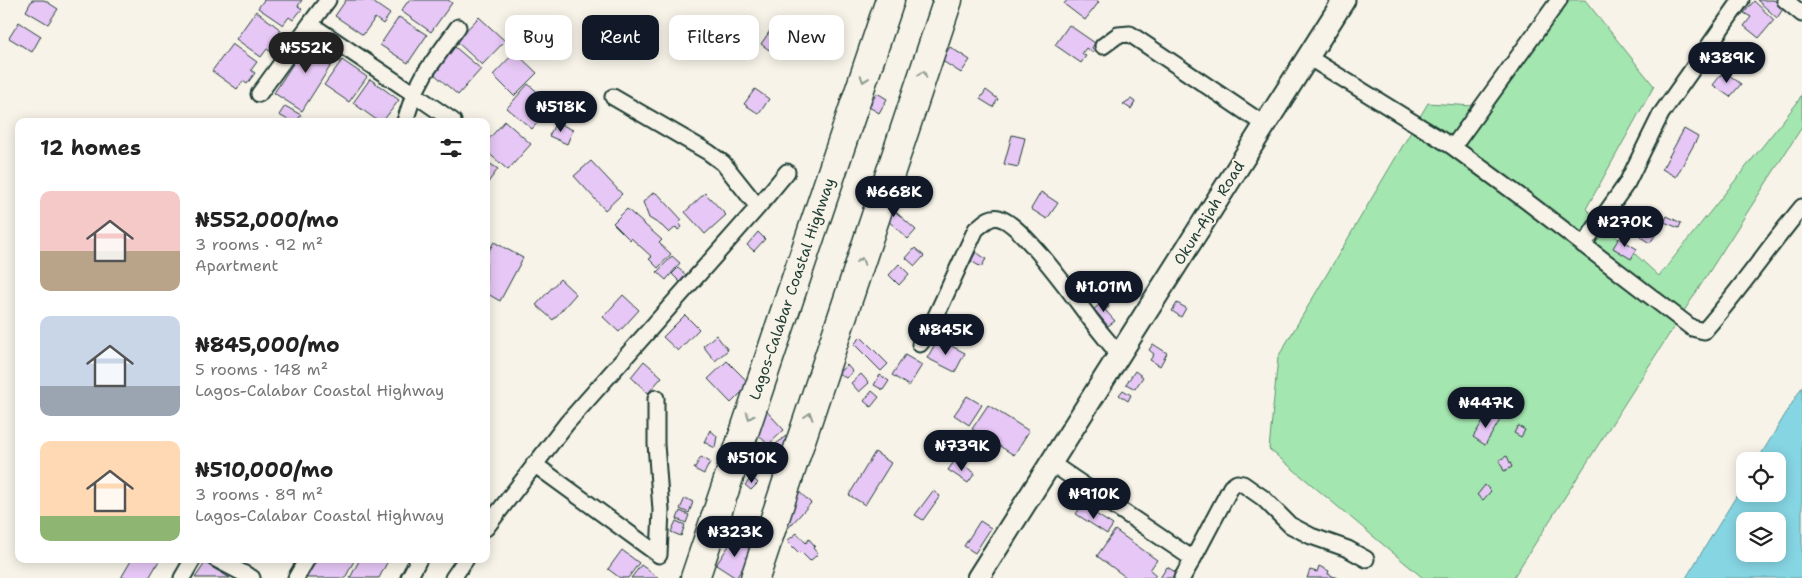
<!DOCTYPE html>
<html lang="en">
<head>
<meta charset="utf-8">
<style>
  :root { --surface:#fff; --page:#f2f2f2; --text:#222; --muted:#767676; --accent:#111827 }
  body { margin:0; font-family:"Shantell Sans",sans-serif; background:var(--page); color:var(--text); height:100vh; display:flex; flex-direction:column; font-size:19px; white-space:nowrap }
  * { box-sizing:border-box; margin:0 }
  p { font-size:16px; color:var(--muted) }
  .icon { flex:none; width:28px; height:28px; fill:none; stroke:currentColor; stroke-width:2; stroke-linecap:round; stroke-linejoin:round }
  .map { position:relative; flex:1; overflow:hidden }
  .sheet { position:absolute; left:15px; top:118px; width:475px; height:445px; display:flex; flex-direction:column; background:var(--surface); border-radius:10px; box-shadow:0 2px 12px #0003 }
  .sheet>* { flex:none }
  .hud { position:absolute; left:505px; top:15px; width:475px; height:45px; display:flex; gap:10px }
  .buttons { position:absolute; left:1736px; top:452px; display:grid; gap:10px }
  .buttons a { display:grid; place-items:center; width:50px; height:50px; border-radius:10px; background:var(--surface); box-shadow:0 2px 12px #0003; font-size:25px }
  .price { position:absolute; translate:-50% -42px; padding:0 11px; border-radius:18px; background:var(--accent); color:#fff; font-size:16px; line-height:32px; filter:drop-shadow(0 1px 2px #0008) }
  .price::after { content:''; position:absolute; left:50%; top:30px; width:15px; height:11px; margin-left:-8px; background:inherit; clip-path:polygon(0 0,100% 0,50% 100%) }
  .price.on { background:#222; color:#fff }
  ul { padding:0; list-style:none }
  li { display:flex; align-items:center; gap:15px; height:125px; padding:0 25px }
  li span { display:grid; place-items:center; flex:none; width:140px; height:100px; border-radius:10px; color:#555 }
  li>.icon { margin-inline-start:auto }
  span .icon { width:60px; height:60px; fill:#fffc; stroke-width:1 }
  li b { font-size:21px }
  h2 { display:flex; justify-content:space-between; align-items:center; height:60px; padding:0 25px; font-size:21px }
  .chip { padding:0 18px; border-radius:10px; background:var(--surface); box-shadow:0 2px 12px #0003; font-size:18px; line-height:45px }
  .chip.on { background:var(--accent); color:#fff }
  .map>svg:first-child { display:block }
  .green { fill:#a4e6af; stroke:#629272 }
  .water { fill:#86d5e3; stroke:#5d989d; fill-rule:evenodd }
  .building { fill:#e6c7f5; stroke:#1f3d34 }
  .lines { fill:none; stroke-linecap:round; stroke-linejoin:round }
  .street-casing { stroke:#1f3d34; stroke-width:19 }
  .secondary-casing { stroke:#1f3d34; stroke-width:25 }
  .highway-casing { stroke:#1f3d34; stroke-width:31 }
  .street { stroke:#f7f3e8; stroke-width:15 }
  .secondary { stroke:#f7f3e8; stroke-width:21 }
  .highway { stroke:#f7f3e8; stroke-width:28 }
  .oneway { stroke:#8b988e }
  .labels { text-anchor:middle; stroke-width:4; stroke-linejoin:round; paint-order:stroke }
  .street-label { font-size:15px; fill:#1f3d34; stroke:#f7f3e8 }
</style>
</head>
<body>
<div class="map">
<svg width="1802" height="578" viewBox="0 0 1802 578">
  <rect width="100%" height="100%" fill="#f7f3e8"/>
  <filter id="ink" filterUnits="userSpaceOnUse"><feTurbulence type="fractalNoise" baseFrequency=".02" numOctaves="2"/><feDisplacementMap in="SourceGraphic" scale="10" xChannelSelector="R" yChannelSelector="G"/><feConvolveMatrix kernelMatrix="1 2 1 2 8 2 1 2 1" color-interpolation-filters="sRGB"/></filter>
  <g filter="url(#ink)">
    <path class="green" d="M 1569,0 L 1585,0 L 1654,86 L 1586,209 L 1659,276 L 1797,103 L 1802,94 L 1802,127 L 1513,578 L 1423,578 L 1269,449 L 1278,357 L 1428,103 L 1488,107 Z"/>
    <path class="water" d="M 1802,387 L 1802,578 L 1686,578 L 1745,482 L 1745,494 L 1778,494 L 1778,461 L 1757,461 ZM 1745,521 L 1778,521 L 1778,554 L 1745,554 Z"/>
    <path class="building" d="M 32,0 L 44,0 L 58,9 L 48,24 L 26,11 Z
      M 264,0 L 302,0 L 298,6 L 302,9 L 293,20 L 289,17 L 283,25 L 258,8 Z
      M 346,0 L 370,0 L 390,14 L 383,24 L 375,18 L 363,35 L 335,16 Z
      M 409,0 L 448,0 L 452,3 L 431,32 L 401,11 Z
      M 1067,0 L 1096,0 L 1099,2 L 1085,20 L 1064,4 Z
      M 1757,0 L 1774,0 L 1783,9 L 1777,18 Z
      M 1754,1 L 1774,20 L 1759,38 L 1744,26 L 1751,17 L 1744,13 Z
      M 256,11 L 281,30 L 276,38 L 279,40 L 271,52 L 267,49 L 261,57 L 236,39 Z
      M 399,17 L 427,35 L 408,63 L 380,45 Z
      M 479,17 L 505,41 L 482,65 L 456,41 Z
      M 19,22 L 41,36 L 32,52 L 9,38 Z
      M 1069,25 L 1095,43 L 1092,48 L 1095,50 L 1093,53 L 1086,48 L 1082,54 L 1086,56 L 1081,63 L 1055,45 Z
      M 772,28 L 780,34 L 769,50 L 761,44 Z
      M 311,36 L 338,54 L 302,111 L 274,93 Z
      M 232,44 L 257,62 L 251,70 L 255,73 L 247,84 L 243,81 L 237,89 L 212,71 Z
      M 455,47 L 481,69 L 458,95 L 432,72 Z
      M 950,47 L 970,60 L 961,73 L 941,60 Z
      M 515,52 L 537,73 L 514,96 L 493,75 Z
      M 342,60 L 367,77 L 349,102 L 324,85 Z
      M 1724,71 L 1741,84 L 1730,97 L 1713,85 Z
      M 370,79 L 399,100 L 383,121 L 378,121 L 353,103 Z
      M 528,84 L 553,105 L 532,129 L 507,108 Z
      M 755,89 L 769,99 L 759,114 L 744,104 Z
      M 986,90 L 998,99 L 993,107 L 980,99 Z
      M 877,93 L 887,99 L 879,113 L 869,107 Z
      M 1131,99 L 1135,102 L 1131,109 L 1123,104 Z
      M 285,106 L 301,115 L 297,121 L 290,121 L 279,115 Z
      M 505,121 L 531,144 L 508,170 L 486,151 L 486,142 Z
      M 556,122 L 573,130 L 567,144 L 549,136 Z
      M 1684,129 L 1698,137 L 1676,177 L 1662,169 Z
      M 1012,135 L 1025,138 L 1018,167 L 1004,164 Z
      M 486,161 L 498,169 L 486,185 Z
      M 591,161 L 622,194 L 605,210 L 574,176 Z
      M 654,192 L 659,195 L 682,220 L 679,223 L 682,227 L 678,230 L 676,227 L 669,233 L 662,226 L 649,218 L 643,202 Z
      M 1041,192 L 1058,203 L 1047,219 L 1031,209 Z
      M 705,193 L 726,215 L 705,234 L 685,212 Z
      M 880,198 L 916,230 L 908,239 L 872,206 Z
      M 627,209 L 662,240 L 659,243 L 671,254 L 658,268 L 649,259 L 652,257 L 631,238 L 630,240 L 613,223 Z
      M 1667,216 L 1681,223 L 1679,228 L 1664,222 Z
      M 1648,225 L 1658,231 L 1650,243 L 1640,237 Z
      M 758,232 L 765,239 L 754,251 L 747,245 Z
      M 1619,238 L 1637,249 L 1631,259 L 1613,248 Z
      M 494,242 L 523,258 L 500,301 L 486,293 L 486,256 Z
      M 915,248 L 924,256 L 915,266 L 906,258 Z
      M 976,252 L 986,259 L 981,267 L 971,261 Z
      M 672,256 L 680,263 L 666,280 L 657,272 Z
      M 899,264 L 909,274 L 899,285 L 889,275 Z
      M 678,268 L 686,275 L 680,282 L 672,274 Z
      M 560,279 L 576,294 L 553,320 L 536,305 Z
      M 623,295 L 639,310 L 619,332 L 603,317 Z
      M 1104,301 L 1109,307 L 1105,310 L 1115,321 L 1108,326 L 1094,309 Z
      M 1177,303 L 1186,308 L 1181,317 L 1172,311 Z
      M 685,315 L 699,329 L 678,351 L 663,337 Z
      M 716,335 L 728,350 L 715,361 L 703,346 Z
      M 861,337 L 888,364 L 881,371 L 854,344 Z
      M 938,339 L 965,353 L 955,372 L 927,358 Z
      M 1153,344 L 1167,353 L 1160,366 L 1150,360 L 1154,354 L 1149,350 Z
      M 905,355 L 922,365 L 909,386 L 892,375 Z
      M 644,361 L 662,377 L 648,393 L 631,377 Z
      M 727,361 L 750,384 L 731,403 L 708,379 Z
      M 847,365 L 853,372 L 846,378 L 838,373 Z
      M 1135,371 L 1143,377 L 1135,389 L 1126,384 Z
      M 861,374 L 869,383 L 859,392 L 851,383 Z
      M 880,375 L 889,381 L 883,390 L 874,385 Z
      M 1123,390 L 1131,395 L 1128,401 L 1119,395 Z
      M 872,391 L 879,397 L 871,407 L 864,401 Z
      M 967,396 L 982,405 L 969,425 L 954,415 Z
      M 760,404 L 784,430 L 768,445 L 744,419 Z
      M 988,405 L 1029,431 L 1014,455 L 972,429 Z
      M 1488,413 L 1500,420 L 1485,445 L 1473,437 Z
      M 1518,426 L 1525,430 L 1521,437 L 1514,433 Z
      M 710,430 L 717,436 L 715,448 L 704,442 Z
      M 787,435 L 802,452 L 785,467 L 770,449 Z
      M 875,452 L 891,463 L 865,505 L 849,495 Z
      M 1507,456 L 1512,467 L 1504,471 L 1499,460 Z
      M 701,457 L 710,462 L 704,474 L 694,469 Z
      M 955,460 L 975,473 L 968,483 L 948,470 Z
      M 752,477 L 758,483 L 751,490 L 745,485 Z
      M 791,484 L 811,503 L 781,536 L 761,517 Z
      M 1485,485 L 1491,491 L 1483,500 L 1477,495 Z
      M 933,491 L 940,496 L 923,520 L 915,515 Z
      M 685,498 L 693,502 L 689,513 L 680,509 Z
      M 1082,505 L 1113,525 L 1107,534 L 1076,514 Z
      M 680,511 L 689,515 L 686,523 L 677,519 Z
      M 676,521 L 685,525 L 681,536 L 671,532 Z
      M 980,521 L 991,528 L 975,553 L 964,546 Z
      M 1115,530 L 1157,560 L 1150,570 L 1156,575 L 1153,578 L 1127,578 L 1097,556 Z
      M 797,533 L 806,543 L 809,539 L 815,546 L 813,548 L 818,554 L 810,561 L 801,552 L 799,553 L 787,541 Z
      M 734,538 L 754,552 L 736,578 L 716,565 Z
      M 622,550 L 639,563 L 628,578 L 620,578 L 608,569 Z
      M 132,559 L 160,559 L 149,578 L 121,578 Z
      M 317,559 L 355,559 L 345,578 L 306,578 Z
      M 360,559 L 389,559 L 379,578 L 350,578 Z
      M 205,563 L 230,578 L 195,578 Z
      M 641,565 L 659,578 L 631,578 Z
      M 1319,566 L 1329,571 L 1328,574 L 1337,578 L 1307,578 L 1310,570 L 1317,572 Z
      M 1167,567 L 1177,573 L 1174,578 L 1160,578 Z"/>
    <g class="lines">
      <defs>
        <path id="street" d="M 1785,0 L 1802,14
          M 310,24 L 328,0
          M 1103,46 L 1118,35 L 1130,34 L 1265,125
          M 1308,57 L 1453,147 L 1525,200 L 1692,328 L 1704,331 C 1739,291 1768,248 1802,207
          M 259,94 L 310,24 L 414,94 L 405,121
          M 453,121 L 414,94 L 425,73 L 458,27
          M 1453,147 L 1559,0
          M 758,207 L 787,172
          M 1583,245 L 1627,183 L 1661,114 L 1741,0
          M 920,344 L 930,329 L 976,229 C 983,224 990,215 999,218 C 1021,223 1073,296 1088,316 C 1098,330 1109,342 1119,355
          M 656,398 L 656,444 L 661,510 L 659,555
          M 1051,463 L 1193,559
          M 534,464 L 659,555
          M 486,528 L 567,423 L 758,207 L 723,163 L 708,152 L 613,97
          M 216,559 L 252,578
          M 182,578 L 193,559
          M 296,578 L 307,559
          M 409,578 L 419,559
          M 453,578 L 466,559
          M 1182,578 L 1193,559 L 1231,487 L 1237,483 L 1243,484 L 1263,498 L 1290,525 L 1311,536 L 1348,549 L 1366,559"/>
        <path id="secondary" d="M 978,578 L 1344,0"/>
        <path id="highway" d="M 695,578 L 890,0
          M 755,578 L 948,0"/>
      </defs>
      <use href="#street" class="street-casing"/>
      <use href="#secondary" class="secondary-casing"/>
      <use href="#highway" class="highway-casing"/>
      <use href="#street" class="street"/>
      <use href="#secondary" class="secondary"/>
      <use href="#highway" class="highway"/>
    </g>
    <defs><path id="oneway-chevron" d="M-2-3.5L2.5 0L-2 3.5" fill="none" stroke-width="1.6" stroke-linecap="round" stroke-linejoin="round" transform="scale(1.25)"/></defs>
    <g class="oneway">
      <use href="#oneway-chevron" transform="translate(923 74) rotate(-72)"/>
      <use href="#oneway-chevron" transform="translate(864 79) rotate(109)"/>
      <use href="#oneway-chevron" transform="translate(861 261) rotate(-72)"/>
      <use href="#oneway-chevron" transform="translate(750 416) rotate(109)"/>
      <use href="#oneway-chevron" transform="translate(809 416) rotate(-72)"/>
    </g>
  </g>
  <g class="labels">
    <g class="street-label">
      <text transform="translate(1209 213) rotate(-58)" y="5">Okun-Ajah Road</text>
      <text transform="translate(792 289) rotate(-71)" y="5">Lagos-Calabar Coastal Highway</text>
    </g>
  </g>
</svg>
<div class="buttons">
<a><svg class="icon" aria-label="locate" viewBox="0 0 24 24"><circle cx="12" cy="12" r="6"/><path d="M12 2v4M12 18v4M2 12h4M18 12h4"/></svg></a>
<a><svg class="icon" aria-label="layers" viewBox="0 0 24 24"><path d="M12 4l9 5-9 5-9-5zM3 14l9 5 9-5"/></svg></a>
</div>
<b class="price on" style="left:306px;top:74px">₦552K</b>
<b class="price" style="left:1727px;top:84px">₦389K</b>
<b class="price" style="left:561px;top:133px">₦518K</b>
<b class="price" style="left:894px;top:218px">₦668K</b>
<b class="price" style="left:1625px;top:248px">₦270K</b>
<b class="price" style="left:1104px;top:313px">₦1.01M</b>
<b class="price" style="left:946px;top:356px">₦845K</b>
<b class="price" style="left:1486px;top:429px">₦447K</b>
<b class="price" style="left:962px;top:472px">₦739K</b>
<b class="price" style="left:752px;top:484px">₦510K</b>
<b class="price" style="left:1094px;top:520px">₦910K</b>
<b class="price" style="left:735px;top:558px">₦323K</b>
<div class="hud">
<a class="chip">Buy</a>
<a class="chip on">Rent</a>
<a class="chip">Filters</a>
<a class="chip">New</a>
</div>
<section class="sheet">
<h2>12 homes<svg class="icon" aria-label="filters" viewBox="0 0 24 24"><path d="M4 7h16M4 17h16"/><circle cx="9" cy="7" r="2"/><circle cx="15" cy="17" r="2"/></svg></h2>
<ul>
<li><span style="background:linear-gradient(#f6c9c9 60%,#b9a48a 0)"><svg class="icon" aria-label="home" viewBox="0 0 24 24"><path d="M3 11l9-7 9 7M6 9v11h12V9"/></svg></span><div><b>₦552,000/mo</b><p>3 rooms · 92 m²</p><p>Apartment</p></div></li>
<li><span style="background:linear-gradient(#c9d6e8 70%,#9aa5b1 0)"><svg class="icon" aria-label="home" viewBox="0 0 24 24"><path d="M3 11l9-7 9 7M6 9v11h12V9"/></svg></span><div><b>₦845,000/mo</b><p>5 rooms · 148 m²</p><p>Lagos-Calabar Coastal Highway</p></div></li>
<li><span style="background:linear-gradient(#ffd9b3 75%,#8fb573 0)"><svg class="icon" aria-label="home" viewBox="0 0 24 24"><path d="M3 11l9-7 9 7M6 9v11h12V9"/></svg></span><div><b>₦510,000/mo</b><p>3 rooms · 89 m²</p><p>Lagos-Calabar Coastal Highway</p></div></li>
</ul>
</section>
</div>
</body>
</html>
